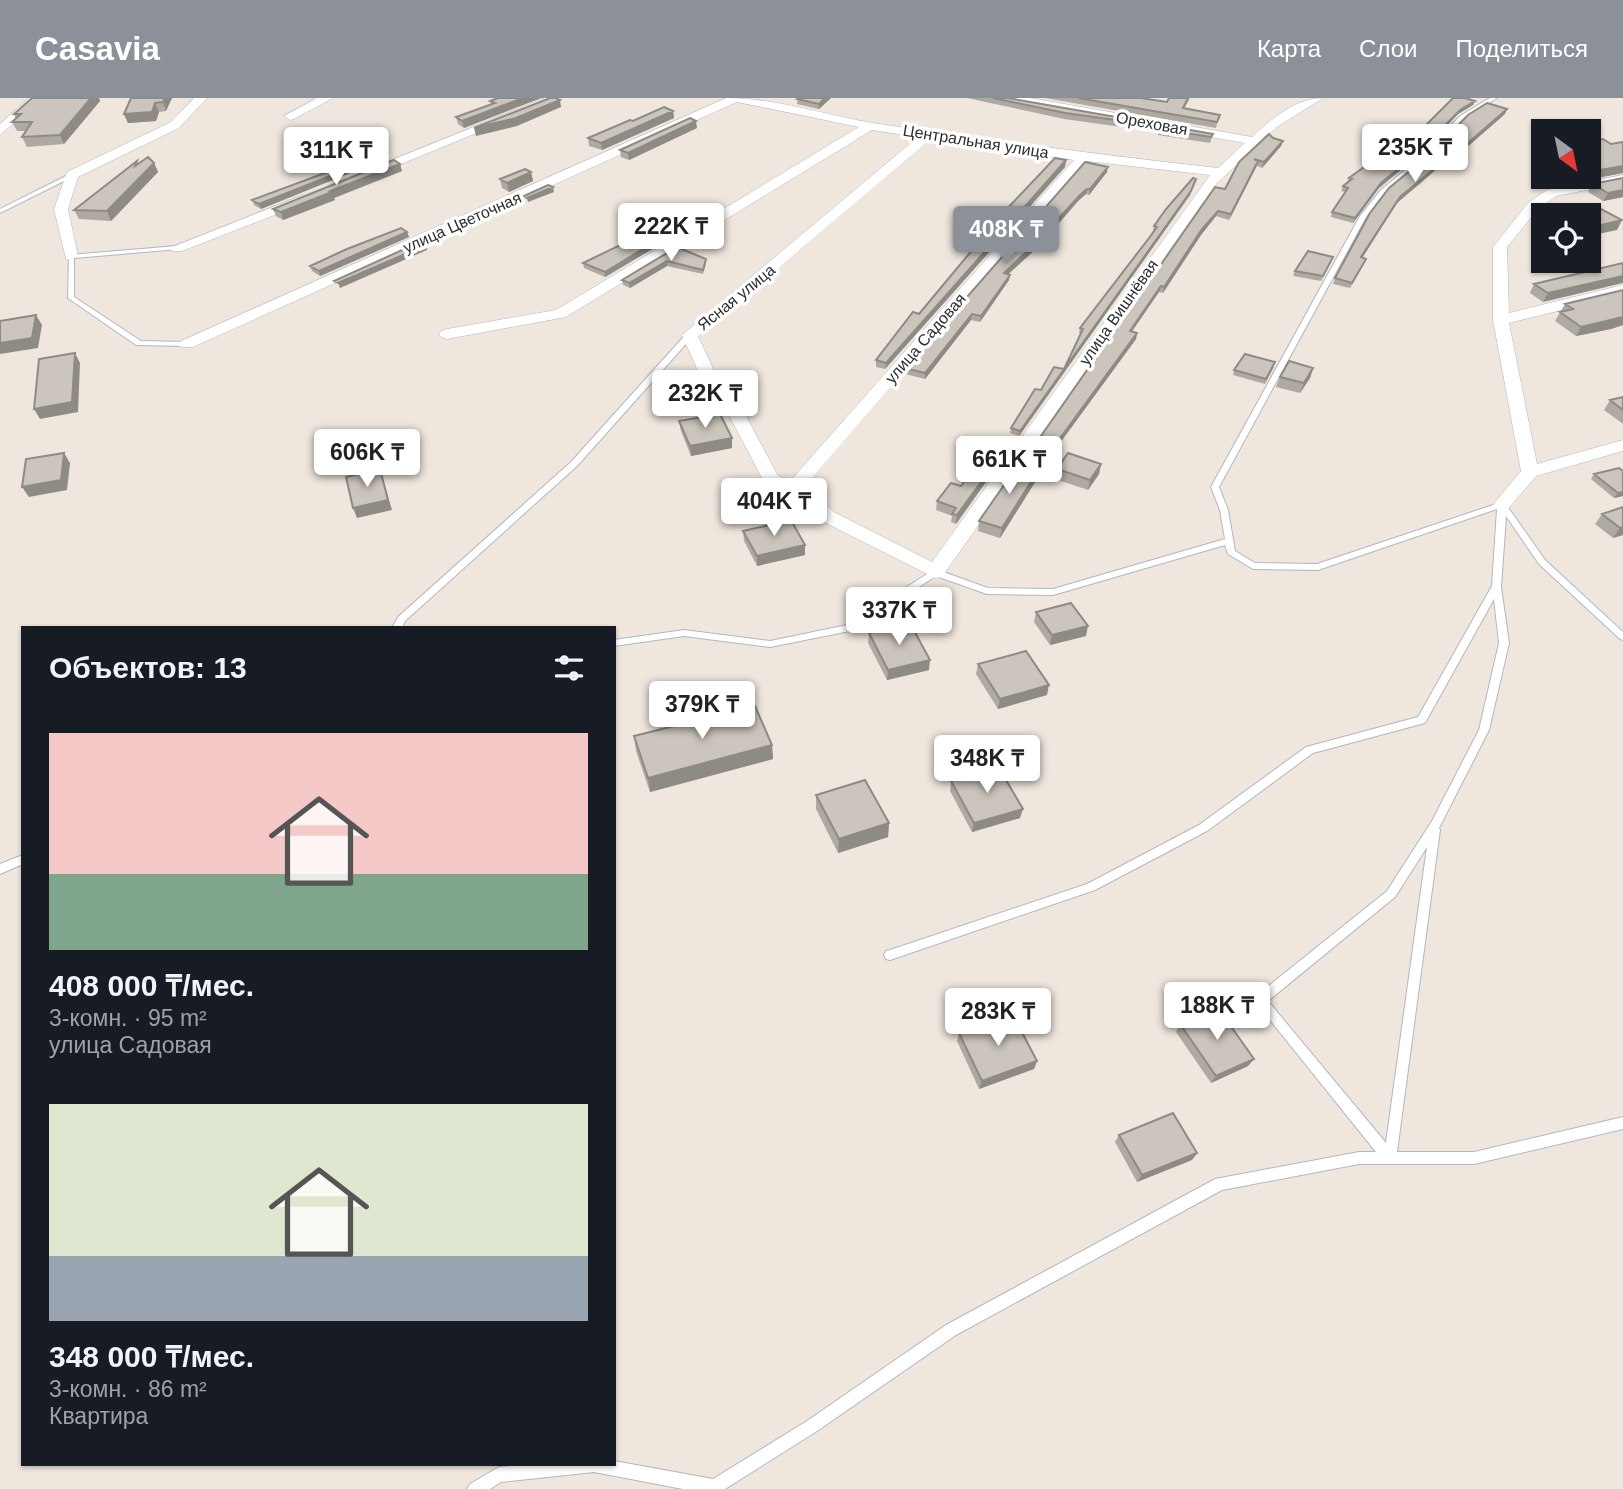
<!DOCTYPE html>
<html lang="ru">
<head>
<meta charset="utf-8">
<style>
  :root { --surface:#171b24; --page:#20242c; --text:#f1f3f6; --muted:#9ea1a6; --accent:#8c9099 }
  body { margin:0; font-family:Arial,sans-serif; background:var(--page); color:var(--text); height:100vh; display:flex; flex-direction:column; font-size:26px; white-space:nowrap }
  * { box-sizing:border-box; margin:0 }
  p { font-size:23px; color:var(--muted) }
  .icon { flex:none; width:38px; height:38px; fill:none; stroke:currentColor; stroke-width:2; stroke-linecap:round; stroke-linejoin:round }
  .map { position:relative; flex:1; overflow:hidden }
  .panel { position:absolute; left:21px; top:528px; width:595px; height:840px; display:flex; flex-direction:column; background:var(--surface); border-radius:0px; box-shadow:0 2px 5px #0004 }
  .panel>* { flex:none }
  .needle { width:46px; rotate:147deg }
  .controls { position:absolute; left:1531px; top:21px; display:grid; gap:14px }
  .controls a { display:grid; place-items:center; width:70px; height:70px; border-radius:0px; background:var(--surface); box-shadow:0 2px 5px #0004; font-size:35px }
  .price { position:absolute; translate:-50% -60px; padding:0 16px; border-radius:7px; background:#fff; color:#222; font-size:23px; line-height:46px; filter:drop-shadow(0 2px 4px #0008) }
  .price::after { content:''; position:absolute; left:50%; top:42px; width:21px; height:16px; margin-left:-10px; background:inherit; clip-path:polygon(0 0,100% 0,50% 100%) }
  .price.active { background:var(--accent); color:#fff }
  ul { padding:0; list-style:none }
  li { display:grid; align-content:center; gap:14px; height:371px; padding:0 28px }
  li span { display:grid; place-items:center; height:217px; border-radius:0px; color:#555 }
  li>.icon { margin-inline-start:auto }
  span .icon { width:126px; height:126px; fill:#fffc; stroke-width:1 }
  li b { font-size:30px }
  h2 { display:flex; justify-content:space-between; align-items:center; height:84px; padding:0 28px; font-size:30px }
  header { display:flex; align-items:center; gap:42px; box-sizing:border-box; height:98px; padding:0 35px; background:var(--accent); color:#fff }
  header strong { font-size:33px }
  nav { display:flex; gap:38px; margin-inline-start:auto; font-size:24px }
  .map>svg:first-child { display:block }
  .lines { fill:none; stroke-linecap:round; stroke-linejoin:round }
  .lane-casing { stroke:#b2b6c1; stroke-width:2 }
  .street-casing { stroke:#b2b6c1; stroke-width:1 }
  .lane { fill:#fff; fill-rule:evenodd }
  .street { fill:#fff; fill-rule:evenodd }
  .wall { fill:#afa9a3 }
  .shaded-wall { fill:#8e8a84 }
  .building { fill:#cbc5bd; stroke:#8e8a84; stroke-width:2 }
  .labels { text-anchor:middle; stroke-width:7; stroke-linejoin:round; paint-order:stroke }
  .far-street-label { font-size:16px; fill:#2d2d2d; stroke:#fff }
</style>
</head>
<body>
<header>
<strong>Casavia</strong>
<nav><a>Карта</a><a>Слои</a><a>Поделиться</a></nav>
</header>
<div class="map">
<svg width="1623" height="1391" viewBox="0 0 1623 1391">
  <rect width="100%" height="100%" fill="#efe7de"/>
  <g class="lines">
    <defs>
      <path id="lane" d="M 1490,0 L 1497,0 L 1464,20 L 1425,61 L 1385,94 L 1366,119 L 1219,389 L 1228,412 L 1235,453 L 1255,465 L 1317,466 L 1499,405 L 1505,405 L 1545,462 L 1623,534 L 1623,542 L 1620,541 L 1539,466 L 1506,418 L 1501,489 L 1509,545 L 1489,632 L 1439,730 L 1440,732 L 1397,1054 L 1474,1054 L 1623,1019 L 1623,1031 L 1474,1066 L 1359,1066 L 1222,1092 L 956,1237 L 817,1333 L 725,1391 L 683,1391 L 594,1374 L 501,1384 L 490,1391 L 467,1391 L 470,1386 L 499,1369 L 523,1367 L 614,1367 L 614,1363 L 713,1381 L 807,1323 L 946,1227 L 1215,1081 L 1359,1054 L 1376,1054 L 1254,902 L 1256,898 L 1387,793 L 1432,723 L 1479,632 L 1499,545 L 1494,501 L 1425,625 L 1313,655 L 1207,733 L 1095,792 L 890,862 L 886,861 L 884,857 L 886,853 L 890,852 L 1087,786 L 1199,727 L 1306,649 L 1418,619 L 1492,488 L 1497,411 L 1318,472 L 1253,471 L 1228,456 L 1225,447 L 1053,497 L 987,496 L 936,478 L 850,533 L 770,549 L 684,538 L 614,548 L 614,542 L 684,532 L 770,543 L 847,527 L 935,471 L 988,490 L 1053,491 L 1225,441 L 1220,412 L 1211,389 L 1360,118 L 1381,92 L 1421,59 L 1460,18 ZM 1427,749 L 1386,1045 L 1268,903 L 1395,799 Z
        M 72,75 L 75,77 L 74,78 L 0,115 L 0,111 Z
        M 177,148 L 180,150 L 179,151 L 74,160 L 74,199 L 141,243 L 187,244 L 190,244 L 190,248 L 136,247 L 68,200 L 69,157 Z
        M 687,235 L 694,237 L 577,368 L 405,523 L 402,530 L 392,530 L 398,519 L 571,364 Z
        M 23,757 L 23,766 L 0,776 L 0,766 Z"/>
      <path id="street" d="M 29,0 L 42,0 L 0,37 L 0,26 Z
        M 194,0 L 207,0 L 179,30 L 78,79 L 68,111 L 78,158 L 71,162 L 66,161 L 54,111 L 67,74 L 171,24 Z
        M 317,0 L 333,0 L 294,21 L 290,22 L 284,18 Z
        M 545,0 L 562,0 L 372,78 L 367,79 L 360,75 Z
        M 726,0 C 776,0 824,17 873,25 C 987,42 1102,57 1218,70 L 1245,45 L 1009,4 L 1003,0 L 1030,0 L 1252,39 C 1271,21 1296,0 1323,0 L 1277,29 L 1217,85 L 942,479 L 935,480 L 820,422 L 789,393 L 765,386 L 720,300 L 707,293 L 682,237 L 918,39 L 872,32 L 566,219 L 447,241 L 441,239 L 439,236 L 441,233 L 447,231 L 556,212 L 859,29 L 737,4 L 193,249 L 181,249 L 179,246 L 181,243 ZM 931,41 L 1074,62 L 791,382 L 778,378 L 735,297 L 722,290 L 698,238 ZM 1086,63 L 1210,77 L 932,464 L 834,414 L 805,388 Z
        M 1623,77 L 1623,85 L 1556,98 L 1538,111 L 1507,149 L 1509,215 L 1623,187 L 1623,197 L 1509,225 L 1537,366 L 1623,342 L 1623,353 L 1536,378 L 1508,411 L 1496,411 L 1493,407 L 1496,403 L 1521,373 L 1493,222 L 1493,149 L 1528,105 L 1547,92 Z
        M 303,97 L 310,101 L 308,104 L 182,153 L 172,153 L 170,150 Z"/>
    </defs>
    <use href="#lane" class="lane-casing"/>
    <use href="#street" class="street-casing"/>
    <use href="#lane" class="lane"/>
    <use href="#street" class="street"/>
  </g>
  <path class="wall" d="M 32,0 L 99,0 L 100,3 L 64,46 L 27,49 L 22,39 L 26,33 L 17,33 L 12,24 L 16,21 L 14,16 Z
    M 131,0 L 172,0 L 166,13 L 159,14 L 156,23 L 128,25 L 124,16 Z
    M 498,0 L 541,0 L 464,30 L 458,26 L 456,19 L 491,7 L 490,3 Z
    M 798,0 L 831,0 L 819,11 L 797,6 Z
    M 967,0 L 1008,0 L 1213,36 L 1210,45 L 1158,37 L 1158,34 L 1064,21 Z
    M 1045,0 L 1141,0 L 1167,4 L 1190,0 L 1184,11 L 1218,22 L 1216,30 Z
    M 1473,7 L 1458,16 L 1419,57 L 1379,90 L 1353,125 L 1331,119 L 1332,114 L 1345,94 L 1341,93 L 1343,88 L 1347,84 L 1349,80 L 1423,30 Z
    M 673,13 L 674,20 L 602,52 L 589,48 L 588,40 Z
    M 1505,16 L 1443,70 L 1439,69 L 1397,105 L 1362,160 L 1366,161 L 1364,166 L 1350,190 L 1333,186 L 1335,180 L 1389,90 Z
    M 697,30 L 629,62 L 621,59 L 620,52 Z
    M 1273,40 L 1283,43 L 1281,48 L 1262,70 L 1257,68 L 1229,122 L 1216,118 L 1201,137 L 1163,195 L 1159,194 L 1132,233 L 1137,235 L 1136,241 L 1057,349 L 1040,344 L 1041,338 L 1225,91 Z
    M 1603,41 L 1611,46 L 1623,44 L 1623,75 L 1571,85 L 1560,79 L 1589,79 L 1589,43 Z
    M 382,62 L 261,111 L 254,107 L 252,102 L 332,72 L 331,70 Z
    M 1066,62 L 1065,69 L 885,271 L 876,269 L 876,262 L 919,216 L 969,156 L 970,150 Z
    M 1085,64 L 1107,74 L 1089,97 L 1086,96 L 1079,102 L 1037,150 L 1008,176 L 1009,182 L 980,224 L 971,222 L 925,281 L 905,276 L 905,270 Z
    M 138,65 L 154,65 L 158,74 L 111,123 L 79,121 L 74,112 Z
    M 400,66 L 402,73 L 334,100 L 335,102 L 283,122 L 276,118 L 273,111 Z
    M 531,74 L 533,83 L 509,94 L 502,90 L 500,81 Z
    M 1623,80 L 1623,99 L 1603,103 L 1588,94 L 1592,86 Z
    M 1194,86 L 1190,97 L 1019,338 L 1010,335 L 1011,330 L 1041,292 L 1064,271 L 1081,235 L 1079,235 L 1080,230 L 1154,133 L 1153,133 L 1154,128 Z
    M 1544,123 L 1544,138 L 1536,134 L 1541,124 Z
    M 407,134 L 409,139 L 320,178 L 312,173 L 310,168 Z
    M 658,142 L 659,147 L 605,179 L 584,170 L 583,165 Z
    M 677,149 L 706,166 L 703,176 L 667,168 L 630,190 L 623,187 L 622,182 Z
    M 1333,159 L 1321,183 L 1293,178 L 1295,173 Z
    M 1623,165 L 1543,204 L 1530,195 L 1534,186 Z
    M 1623,192 L 1623,227 L 1611,231 L 1576,238 L 1555,223 L 1565,206 Z
    M 1274,269 L 1265,286 L 1233,277 L 1234,272 Z
    M 1313,270 L 1310,280 L 1300,295 L 1276,289 L 1280,279 Z
    M 1623,299 L 1623,326 L 1604,312 L 1610,302 Z
    M 679,323 L 732,350 L 691,358 L 681,333 Z
    M 1000,358 L 998,367 L 956,426 L 951,424 L 952,418 L 936,412 L 937,403 L 961,388 Z
    M 1101,366 L 1099,376 L 1088,392 L 1055,381 L 1057,371 Z
    M 1039,371 L 1037,381 L 1000,440 L 978,433 L 979,423 Z
    M 1594,376 L 1623,398 L 1614,400 L 1591,381 Z
    M 1623,409 L 1623,437 L 1613,440 L 1595,426 L 1602,416 Z
    M 743,433 L 805,457 L 757,468 L 744,443 Z
    M 1036,514 L 1086,538 L 1050,547 L 1034,524 Z
    M 869,535 L 929,572 L 887,582 L 868,545 Z
    M 978,566 L 1047,597 L 998,611 L 976,576 Z
    M 634,638 L 772,647 L 773,661 L 650,694 L 636,653 Z
    M 951,683 L 1020,720 L 972,734 L 950,693 Z
    M 816,697 L 889,725 L 888,739 L 838,755 L 816,711 Z
    M 1180,926 L 1254,961 L 1248,968 L 1211,985 L 1176,934 Z
    M 959,935 L 1037,963 L 1034,971 L 979,991 L 957,943 Z
    M 1119,1037 L 1197,1055 L 1192,1062 L 1137,1084 L 1115,1044 Z"/>
  <path class="shaded-wall" d="M 91,0 L 99,0 L 100,3 L 64,46 L 60,37 Z
    M 165,0 L 172,0 L 166,13 L 163,4 Z
    M 523,0 L 541,0 L 464,30 L 462,23 Z
    M 825,0 L 831,0 L 819,11 L 819,6 Z
    M 560,2 L 561,9 L 517,28 L 476,38 L 474,30 Z
    M 1475,3 L 1473,7 L 1458,16 L 1419,57 L 1379,90 L 1353,125 L 1355,120 L 1381,85 L 1460,12 Z
    M 155,5 L 159,14 L 156,23 L 128,25 L 124,16 Z
    M 1507,11 L 1505,16 L 1443,70 L 1445,65 Z
    M 673,13 L 674,20 L 602,52 L 601,45 Z
    M 696,23 L 697,30 L 629,62 L 628,55 Z
    M 1283,43 L 1281,48 L 1262,70 L 1264,64 Z
    M 381,58 L 382,62 L 261,111 L 259,106 Z
    M 1066,62 L 1065,69 L 885,271 L 886,265 Z
    M 1258,63 L 1256,69 L 1229,122 L 1231,116 Z
    M 1442,64 L 1439,69 L 1397,105 L 1359,165 L 1361,159 L 1400,99 Z
    M 154,65 L 158,74 L 111,123 L 107,113 Z
    M 400,66 L 402,73 L 334,100 L 335,102 L 283,122 L 281,114 L 330,93 Z
    M 1623,68 L 1623,75 L 1571,85 L 1574,79 L 1589,79 L 1589,74 Z
    M 1108,69 L 1107,74 L 1089,97 L 1090,91 Z
    M 531,74 L 533,83 L 509,94 L 507,85 Z
    M 1196,81 L 1190,97 L 1019,338 L 1020,333 Z
    M 553,89 L 554,94 L 528,104 L 527,100 Z
    M 1087,91 L 1086,96 L 1079,102 L 1037,150 L 1003,181 L 1004,175 Z
    M 1623,92 L 1623,99 L 1603,103 L 1608,95 Z
    M 1218,113 L 1216,118 L 1201,137 L 1163,195 L 1164,189 L 1202,131 Z
    M 1622,122 L 1617,132 L 1589,138 L 1589,130 Z
    M 407,134 L 409,139 L 320,178 L 319,173 Z
    M 658,142 L 659,147 L 605,179 L 605,174 Z
    M 426,147 L 427,152 L 340,190 L 338,185 Z
    M 667,163 L 667,168 L 630,190 L 629,185 Z
    M 1010,177 L 1009,182 L 980,224 L 981,218 Z
    M 1623,178 L 1623,185 L 1543,204 L 1548,195 Z
    M 1161,188 L 1159,194 L 1128,239 L 1130,233 Z
    M 972,216 L 971,222 L 925,281 L 925,275 Z
    M 36,217 L 42,227 L 38,250 L 0,256 L 0,245 Z
    M 1623,219 L 1623,227 L 1611,231 L 1576,238 L 1581,229 Z
    M 1137,235 L 1136,241 L 1057,349 L 1058,343 Z
    M 75,255 L 80,265 L 78,314 L 40,321 L 34,311 Z
    M 1313,270 L 1310,280 L 1300,295 L 1304,285 Z
    M 732,340 L 732,350 L 691,358 L 690,348 Z
    M 64,355 L 70,365 L 67,392 L 29,399 L 22,389 Z
    M 1000,358 L 998,367 L 956,426 L 957,417 Z
    M 1101,366 L 1099,376 L 1088,392 L 1090,382 Z
    M 380,371 L 392,412 L 357,420 L 353,410 Z
    M 1039,371 L 1037,381 L 1000,440 L 1002,430 Z
    M 1623,394 L 1623,398 L 1614,400 L 1618,395 Z
    M 1623,429 L 1623,437 L 1613,440 L 1620,430 Z
    M 805,447 L 805,457 L 757,468 L 757,458 Z
    M 1088,528 L 1086,538 L 1050,547 L 1052,537 Z
    M 930,562 L 929,572 L 887,582 L 888,572 Z
    M 1049,587 L 1047,597 L 998,611 L 1000,601 Z
    M 772,647 L 773,661 L 650,694 L 648,680 Z
    M 1023,711 L 1020,720 L 972,734 L 974,725 Z
    M 889,725 L 888,739 L 838,755 L 839,741 Z
    M 1254,961 L 1248,968 L 1211,985 L 1216,978 Z
    M 1037,963 L 1034,971 L 979,991 L 982,983 Z
    M 1197,1055 L 1192,1062 L 1137,1084 L 1142,1077 Z"/>
  <path class="building" d="M 32,0 L 91,0 L 60,37 L 22,39 L 32,24 L 12,24 L 21,16 L 14,16 Z
    M 131,0 L 165,0 L 163,4 L 155,5 L 152,14 L 124,16 Z
    M 498,0 L 523,0 L 462,23 L 456,19 L 495,5 L 490,3 Z
    M 550,0 L 556,0 L 560,2 L 516,20 L 474,30 Z
    M 798,0 L 825,0 L 819,6 L 797,1 Z
    M 993,0 L 1008,0 L 1213,36 L 1211,39 L 1159,31 L 1160,28 L 1065,15 Z
    M 1078,0 L 1141,0 L 1167,4 L 1169,0 L 1188,0 L 1183,10 L 1220,17 L 1217,24 Z
    M 1453,0 L 1465,0 L 1475,3 L 1460,12 L 1421,52 L 1381,85 L 1355,120 L 1332,114 L 1348,90 L 1343,88 L 1352,81 L 1349,80 L 1420,29 L 1423,30 Z
    M 1487,5 L 1507,11 L 1445,65 L 1442,64 L 1400,99 L 1361,159 L 1366,161 L 1352,185 L 1335,180 L 1370,115 L 1389,90 L 1429,57 L 1468,17 Z
    M 664,9 L 673,13 L 601,45 L 588,40 L 630,22 L 633,23 Z
    M 690,20 L 696,23 L 628,55 L 620,52 Z
    M 1269,36 L 1273,40 L 1283,43 L 1264,64 L 1254,61 L 1258,63 L 1231,116 L 1218,113 L 1202,131 L 1164,189 L 1161,188 L 1130,233 L 1137,235 L 1058,343 L 1041,338 L 1215,89 L 1225,91 L 1239,64 Z
    M 1603,41 L 1611,46 L 1623,44 L 1623,68 L 1589,74 L 1589,43 Z
    M 374,54 L 381,58 L 259,106 L 252,102 L 333,72 L 331,70 Z
    M 148,59 L 154,65 L 107,113 L 74,112 L 137,63 L 135,68 Z
    M 1055,60 L 1066,62 L 886,265 L 876,262 L 913,214 L 919,216 L 973,151 L 970,150 Z
    M 394,62 L 400,66 L 330,93 L 332,94 L 281,114 L 273,111 Z
    M 1085,64 L 1108,69 L 1090,91 L 1087,91 L 1080,97 L 1037,144 L 1004,175 L 1010,177 L 981,218 L 972,216 L 925,275 L 905,270 Z
    M 525,71 L 531,74 L 507,85 L 500,81 Z
    M 1193,80 L 1196,81 L 1191,93 L 1020,333 L 1011,330 L 1035,291 L 1041,292 L 1054,269 L 1064,271 L 1083,231 L 1080,230 L 1149,140 L 1157,129 L 1154,128 L 1166,111 Z
    M 1623,80 L 1623,92 L 1608,95 L 1592,86 Z
    M 548,87 L 553,89 L 527,100 L 524,98 Z
    M 1597,109 L 1622,122 L 1589,130 L 1589,117 L 1566,117 Z
    M 401,130 L 407,134 L 319,173 L 310,168 L 347,151 Z
    M 643,136 L 658,142 L 605,174 L 583,165 Z
    M 422,143 L 422,145 L 426,147 L 338,185 L 334,183 Z
    M 677,149 L 706,161 L 703,172 L 667,163 L 629,185 L 622,182 Z
    M 1308,153 L 1333,159 L 1323,178 L 1295,173 Z
    M 1623,165 L 1623,178 L 1548,195 L 1534,186 Z
    M 1623,192 L 1623,219 L 1581,229 L 1560,214 L 1573,211 L 1565,206 Z
    M 36,217 L 32,240 L 0,245 L 0,223 Z
    M 75,255 L 72,304 L 34,311 L 39,261 Z
    M 1245,256 L 1275,264 L 1266,281 L 1234,272 Z
    M 1289,263 L 1313,270 L 1304,285 L 1280,279 Z
    M 1623,299 L 1623,312 L 1610,302 Z
    M 720,316 L 732,340 L 690,348 L 679,323 Z
    M 985,353 L 1000,358 L 957,417 L 952,416 L 956,410 L 937,403 L 951,385 L 961,388 Z
    M 64,355 L 61,382 L 22,389 L 26,361 Z
    M 1068,355 L 1101,366 L 1090,382 L 1057,371 Z
    M 1020,364 L 1039,371 L 1002,430 L 979,423 Z
    M 1619,370 L 1623,373 L 1623,394 L 1618,395 L 1594,376 Z
    M 380,371 L 388,402 L 353,410 L 346,379 Z
    M 1623,409 L 1623,429 L 1620,430 L 1602,416 Z
    M 791,422 L 805,447 L 757,458 L 743,433 Z
    M 1071,505 L 1088,528 L 1052,537 L 1036,514 Z
    M 910,525 L 930,562 L 888,572 L 869,535 Z
    M 1026,553 L 1049,587 L 1000,601 L 978,566 Z
    M 755,608 L 772,647 L 648,680 L 634,638 Z
    M 999,670 L 1023,711 L 974,725 L 951,683 Z
    M 865,682 L 889,725 L 839,741 L 816,697 Z
    M 1218,910 L 1254,961 L 1216,978 L 1180,926 Z
    M 1013,917 L 1037,963 L 982,983 L 959,935 Z
    M 1173,1015 L 1197,1055 L 1142,1077 L 1119,1037 Z"/>
  <g class="labels">
    <g class="far-street-label">
      <text transform="translate(1152 25) rotate(10)" y="6">Ореховая</text>
      <text transform="translate(976 43) rotate(9)" y="6">Центральная улица</text>
      <text transform="translate(462 124) rotate(-24)" y="6">улица Цветочная</text>
      <text transform="translate(736 199) rotate(-39)" y="6">Ясная улица</text>
      <text transform="translate(1118 214) rotate(-55)" y="6">улица Вишнёвая</text>
      <text transform="translate(925 240) rotate(-49)" y="6">улица Садовая</text>
    </g>
  </g>
</svg>
<div class="controls">
<a><svg class="needle" viewBox="-14 -14 28 28"><path d="M0-13l5 13h-10z" fill="#e53935"/><path d="M0 13l5-13h-10z" fill="#9ea1a6"/></svg></a>
<a><svg class="icon" aria-label="locate" viewBox="0 0 24 24"><circle cx="12" cy="12" r="6"/><path d="M12 2v4M12 18v4M2 12h4M18 12h4"/></svg></a>
</div>
<b class="price" style="left:1415px;top:86px">235K ₸</b>
<b class="price" style="left:336px;top:89px">311K ₸</b>
<b class="price" style="left:671px;top:165px">222K ₸</b>
<b class="price active" style="left:1006px;top:168px">408K ₸</b>
<b class="price" style="left:705px;top:332px">232K ₸</b>
<b class="price" style="left:367px;top:391px">606K ₸</b>
<b class="price" style="left:1009px;top:398px">661K ₸</b>
<b class="price" style="left:774px;top:440px">404K ₸</b>
<b class="price" style="left:899px;top:549px">337K ₸</b>
<b class="price" style="left:702px;top:643px">379K ₸</b>
<b class="price" style="left:987px;top:697px">348K ₸</b>
<b class="price" style="left:1217px;top:944px">188K ₸</b>
<b class="price" style="left:998px;top:950px">283K ₸</b>
<section class="panel">
<h2>Объектов: 13<svg class="icon" aria-label="filters" viewBox="0 0 24 24"><path d="M4 7h16M4 17h16"/><circle cx="9" cy="7" r="2"/><circle cx="15" cy="17" r="2"/></svg></h2>
<ul>
<li><span style="background:linear-gradient(#f6c9c9 65%,#7fa58c 0)"><svg class="icon" aria-label="home" viewBox="0 0 24 24"><path d="M3 11l9-7 9 7M6 9v11h12V9"/></svg></span><div><b>408 000 ₸/мес.</b><p>3-комн. · 95 m²</p><p>улица Садовая</p></div></li>
<li><span style="background:linear-gradient(#dfe7d0 70%,#9aa5b1 0)"><svg class="icon" aria-label="home" viewBox="0 0 24 24"><path d="M3 11l9-7 9 7M6 9v11h12V9"/></svg></span><div><b>348 000 ₸/мес.</b><p>3-комн. · 86 m²</p><p>Квартира</p></div></li>
</ul>
</section>
</div>
</body>
</html>
